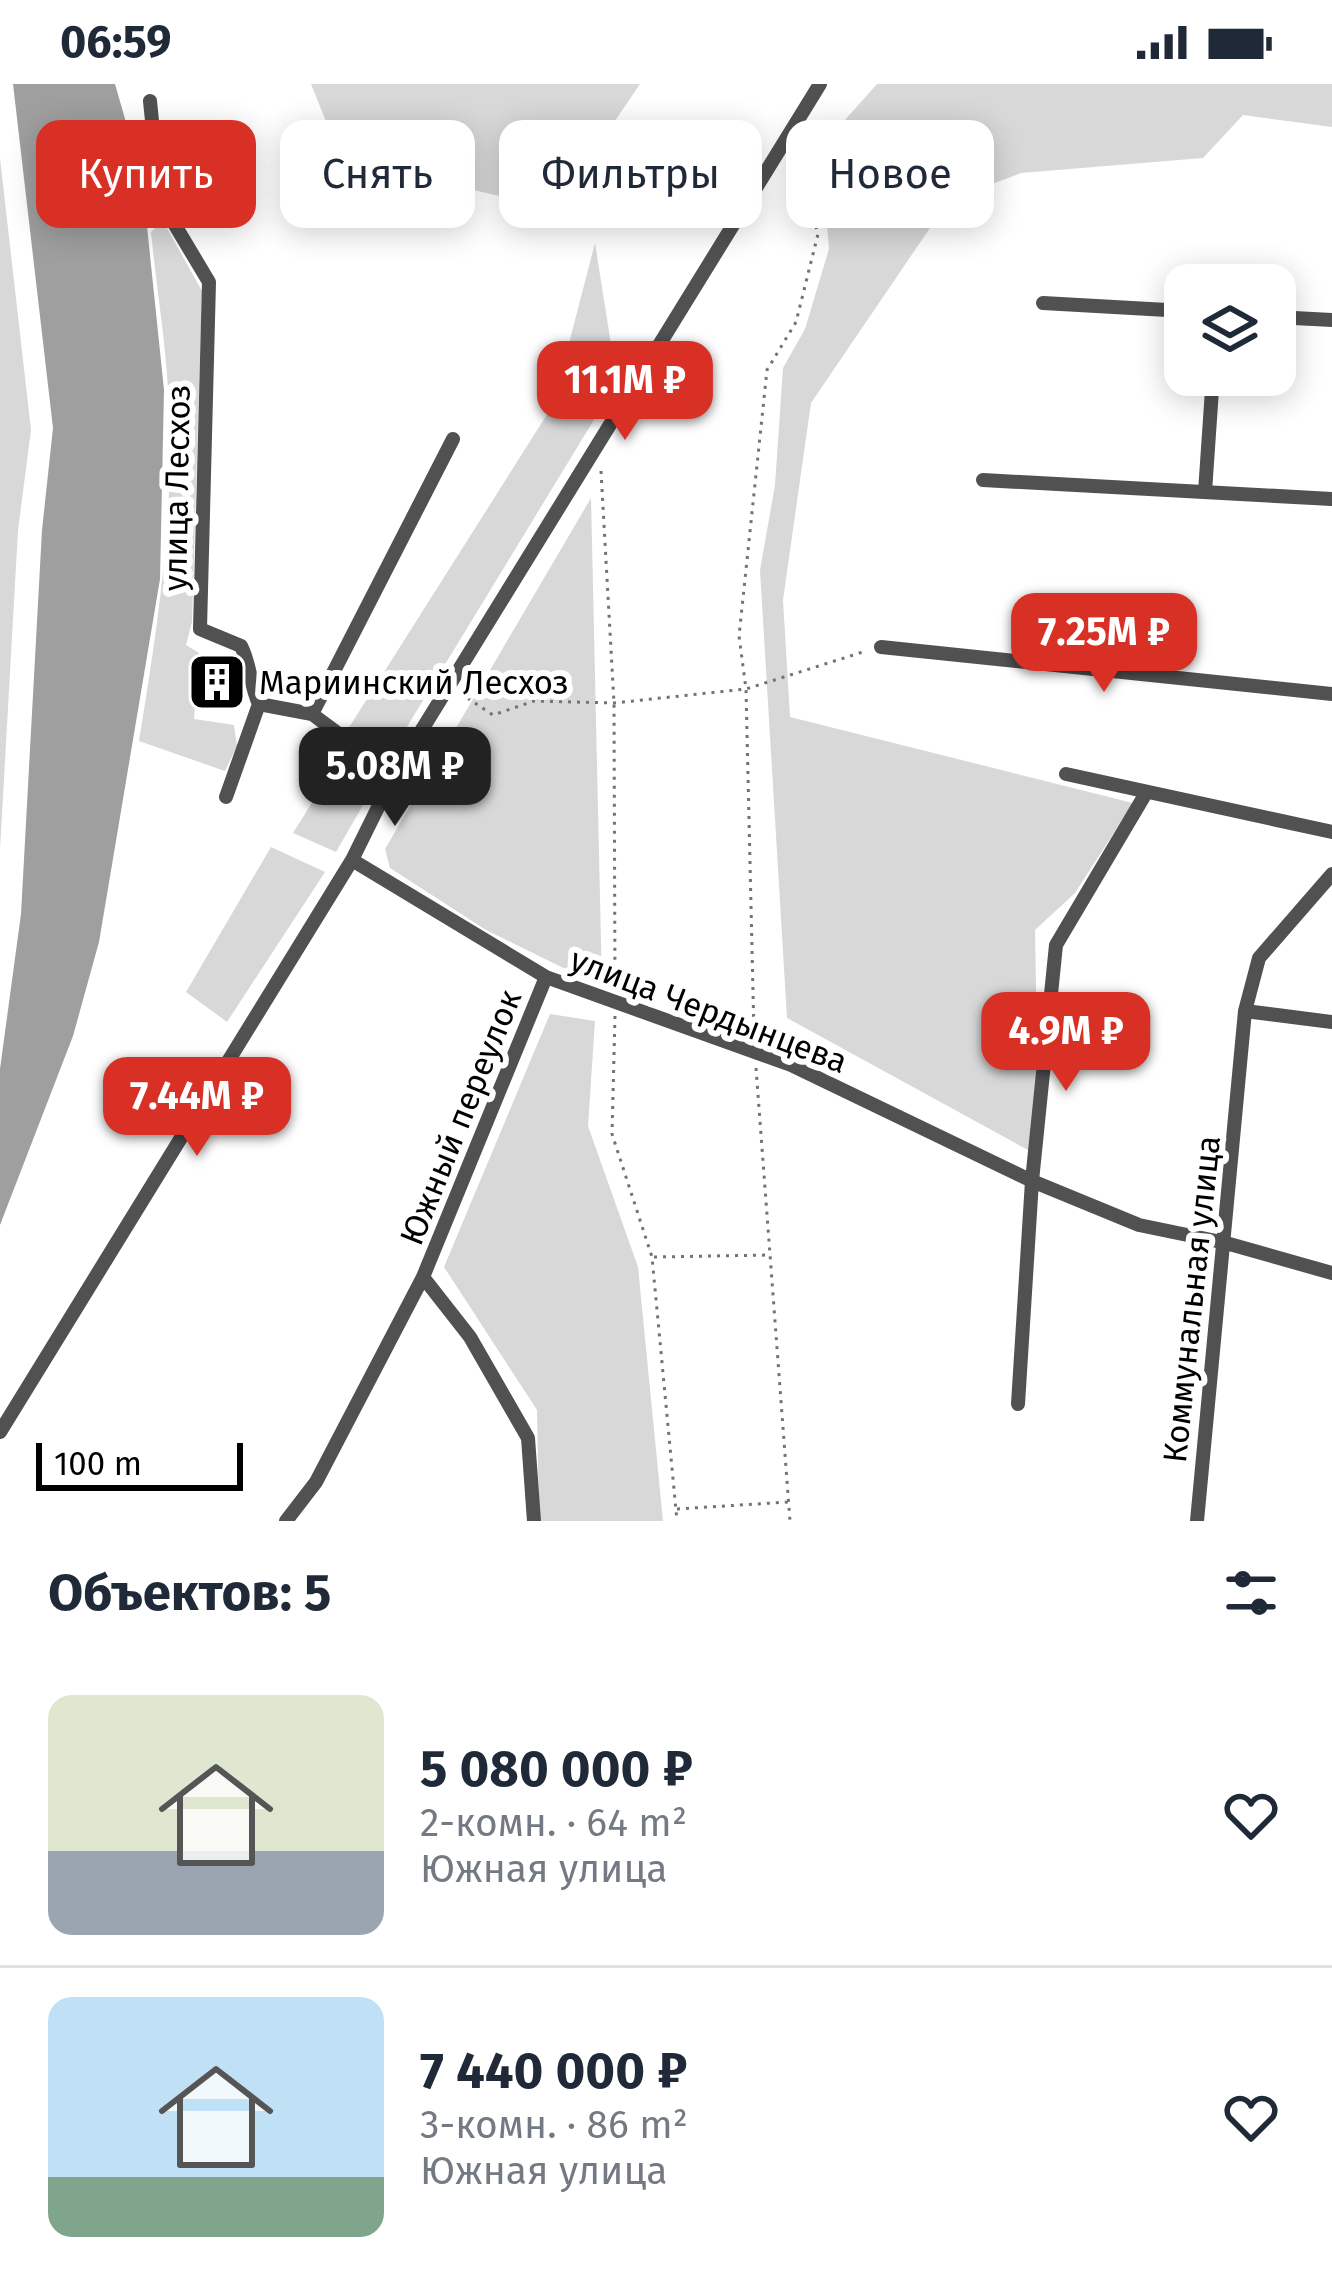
<!DOCTYPE html>
<html lang="ru">
<head>
<meta charset="utf-8">
<style>
  :root { --surface:#fff; --page:#f6f6f7; --text:#1f2937; --muted:#747a83; --line:#e0e1e3; --accent:#d93025 }
  body { margin:0; font-family:"Fira Sans",sans-serif; background:var(--page); color:var(--text); height:100vh; display:flex; flex-direction:column; font-size:45px; white-space:nowrap }
  * { box-sizing:border-box; margin:0 }
  p { font-size:39px; color:var(--muted) }
  .icon { flex:none; width:66px; height:66px; fill:none; stroke:currentColor; stroke-width:2; stroke-linecap:round; stroke-linejoin:round }
  .map { position:relative; height:1437px; overflow:hidden }
  .sheet { display:flex; flex-direction:column; background:var(--surface); flex:1 }
  .sheet>* { flex:none }
  .hud { position:absolute; left:36px; top:36px; width:1260px; height:108px; display:flex; gap:24px }
  .fabs { position:absolute; left:1164px; top:180px; display:grid; gap:24px }
  .fabs a { display:grid; place-items:center; width:132px; height:132px; border-radius:24px; background:var(--surface); box-shadow:0 6px 30px #0003; font-size:60px }
  .scale { position:absolute; left:36px; bottom:30px; width:207px; box-sizing:border-box; padding-left:12px; border:6px solid #000; border-top:0; font-size:33px; line-height:42px; white-space:nowrap; color:#000; -webkit-text-stroke:9px #fff; paint-order:stroke }
  .price { position:absolute; translate:-50% -102px; padding:0 27px; border-radius:24px; background:var(--accent); color:#fff; font-size:39px; line-height:78px; filter:drop-shadow(0 3px 6px #0008) }
  .price::after { content:''; position:absolute; left:50%; top:72px; width:36px; height:27px; margin-left:-18px; background:inherit; clip-path:polygon(0 0,100% 0,50% 100%) }
  .price.current { background:#222; color:#fff }
  ul { padding:0; list-style:none }
  li { display:flex; align-items:center; gap:36px; height:300px; padding:0 48px }
  li+li { border-top:3px solid var(--line) }
  li span { display:grid; place-items:center; flex:none; width:336px; height:240px; border-radius:24px; color:#555 }
  li>.icon { margin-inline-start:auto }
  span .icon { width:144px; height:144px; fill:#fffc; stroke-width:1 }
  li b { font-size:51px }
  h2 { display:flex; justify-content:space-between; align-items:center; height:144px; padding:0 48px; font-size:51px }
  .pill { padding:0 42px; border-radius:24px; background:var(--surface); box-shadow:0 6px 30px #0003; font-size:42px; line-height:108px }
  .pill.current { background:var(--accent); color:#fff }
  .status { display:flex; justify-content:space-between; align-items:center; height:84px; padding:0 60px; background:var(--surface); direction:ltr }
  .status svg { height:33px; fill:currentColor }
  .map>svg:first-child { display:block }
  .green { fill:#d8d8d8 }
  .water { fill:#9f9f9f }
  .lines { fill:none; stroke-linecap:round; stroke-linejoin:round }
  .path { stroke:#737373; stroke-width:3; stroke-dasharray:3 6; stroke-linecap:butt }
  .minor { stroke:#515151; stroke-width:14 }
  .labels { text-anchor:middle; stroke-width:12; stroke-linejoin:round; paint-order:stroke }
  .street-label { font-size:33px; fill:#000; stroke:#fff }
  .poi-label { font-size:33px; fill:#000; stroke:#fff; text-anchor:start }
</style>
</head>
<body>
<div class="status"><b>06:59</b><svg viewBox="0 0 49 12"><path d="M0 12V9h3v3zM5 12V6h3v6zM10 12V3h3v9zM15 12V0h3v12zM26 1h20v11H26zM47 4h2v5h-2z"/></svg></div>
<div class="map">
<svg width="1332" height="1437" viewBox="0 0 1332 1437">
  <rect width="100%" height="100%" fill="#fff"/>
  <path class="green" d="M 311,0 L 640,0 L 555,125 L 341,75 Z
    M 877,0 L 1332,0 L 1332,43 L 1243,31 L 1203,74 L 1021,89 L 949,116 L 811,319 L 783,516 L 790,633 L 1133,719 L 1075,809 L 1035,846 L 1039,1072 L 787,934 L 760,486 L 775,401 L 783,284 L 805,245 L 829,165 L 820,64 Z
    M 0,74 L 31,346 L 18,446 L 0,766 Z
    M 163,137 L 202,207 L 192,538 L 186,561 L 199,569 L 194,635 L 234,641 L 237,662 L 225,687 L 139,657 C 158,541 176,423 168,305 C 165,253 156,200 151,148 Z
    M 595,159 L 617,298 L 391,669 L 382,670 L 348,645 L 553,321 Z
    M 591,414 L 602,903 L 486,846 L 390,784 L 385,765 Z
    M 343,669 L 373,685 L 378,695 L 336,768 L 293,749 Z
    M 271,763 L 325,788 L 227,938 L 186,908 Z
    M 550,930 L 595,937 L 588,1042 L 638,1183 L 663,1437 L 539,1437 L 537,1326 L 444,1183 Z"/>
  <path class="water" d="M 13,0 L 115,0 L 142,94 L 164,306 L 160,495 L 99,858 L 73,952 L 0,1141 L 0,985 L 21,830 L 42,446 L 53,344 Z"/>
  <g class="lines">
    <path class="path" d="M 601,387 L 614,619 L 615,905
      M 460,609 L 493,631 L 534,617 L 614,619 L 746,605 L 866,567
      M 615,932 L 612,1050 L 652,1173 L 677,1437
      M 754,951 L 746,605 L 739,552 L 767,286 L 796,238 L 818,150 L 796,70
      M 756,984 L 790,1437
      M 654,1173 L 770,1171
      M 677,1425 L 788,1418"/>
    <path class="minor" d="M 150,17 L 160,116 L 209,198 L 200,545 L 241,562 C 251,582 250,601 259,620 L 312,630 L 394,691
      M 1043,219 L 1185,227
      M 1275,233 L 1332,236
      M 983,396 L 1332,415
      M 1205,408 L 1213,291
      M 881,563 L 1332,610
      M 312,630 L 453,355
      M 1066,690 L 1332,748
      M 226,713 L 259,620
      M 352,776 L 546,893 L 791,981 L 1032,1097 L 1139,1141 L 1226,1159 L 1332,1189
      M 1245,927 L 1332,938
      M 423,1193 L 470,1253 L 528,1354 L 534,1437
      M 1018,1320 L 1032,1097 L 1056,861 L 1146,709
      M 0,1348 L 352,776 L 394,691 L 820,0
      M 286,1437 L 316,1398 L 423,1193 L 546,893
      M 1197,1437 L 1245,927 L 1259,874 L 1332,790"/>
  </g>
  <defs>
    <symbol id="building-square" viewBox="-11 -11 22 22"><rect x="-9" y="-9" width="18" height="18" rx="4" fill="#000" stroke="#fff"/><path d="M-4-6H4V6H1V3H-1V6H-4ZM-2.5-4.3h1.7v1.8h-1.7ZM.8-4.3h1.7v1.8H.8ZM-2.5-1h1.7V.8h-1.7ZM.8-1h1.7V.8H.8Z" fill="#fff"/></symbol>
  </defs>
  <g fill-rule="evenodd">
    <use href="#building-square" x="184" y="565" width="66" height="66"/>
  </g>
  <g class="labels">
    <g class="street-label">
      <text transform="translate(176 404) rotate(-89)" y="12">улица Лесхоз</text>
      <text transform="translate(709 926) rotate(21)" y="12">улица Чердынцева</text>
      <text transform="translate(460 1033) rotate(-68)" y="12">Южный переулок</text>
      <text transform="translate(1191 1215) rotate(-84)" y="12">Коммунальная улица</text>
    </g>
    <g class="poi-label">
      <text x="259" y="610">Мариинский Лесхоз</text>
    </g>
  </g>
</svg>
<div class="fabs">
<a><svg class="icon" aria-label="layers" viewBox="0 0 24 24"><path d="M12 4l9 5-9 5-9-5zM3 14l9 5 9-5"/></svg></a>
</div>
<div class="scale">100 m</div>
<b class="price" style="left:625px;top:359px">11.1M ₽</b>
<b class="price" style="left:1104px;top:611px">7.25M ₽</b>
<b class="price current" style="left:395px;top:745px">5.08M ₽</b>
<b class="price" style="left:1066px;top:1010px">4.9M ₽</b>
<b class="price" style="left:197px;top:1075px">7.44M ₽</b>
<div class="hud">
<a class="pill current">Купить</a>
<a class="pill">Снять</a>
<a class="pill">Фильтры</a>
<a class="pill">Новое</a>
</div>
</div>
<section class="sheet">
<h2>Объектов: 5<svg class="icon" aria-label="filters" viewBox="0 0 24 24"><path d="M4 7h16M4 17h16"/><circle cx="9" cy="7" r="2"/><circle cx="15" cy="17" r="2"/></svg></h2>
<ul>
<li><span style="background:linear-gradient(#dfe7d0 65%,#9aa5b1 0)"><svg class="icon" aria-label="home" viewBox="0 0 24 24"><path d="M3 11l9-7 9 7M6 9v11h12V9"/></svg></span><div><b>5 080 000 ₽</b><p>2-комн. · 64 m²</p><p>Южная улица</p></div><svg class="icon" aria-label="heart" viewBox="0 0 24 24"><path d="M12 20l-8-8c-3-5 5-10 8-4 3-6 11-1 8 4z"/></svg></li>
<li><span style="background:linear-gradient(#bfe0f5 75%,#7fa58c 0)"><svg class="icon" aria-label="home" viewBox="0 0 24 24"><path d="M3 11l9-7 9 7M6 9v11h12V9"/></svg></span><div><b>7 440 000 ₽</b><p>3-комн. · 86 m²</p><p>Южная улица</p></div><svg class="icon" aria-label="heart" viewBox="0 0 24 24"><path d="M12 20l-8-8c-3-5 5-10 8-4 3-6 11-1 8 4z"/></svg></li>
</ul>
</section>
</body>
</html>
